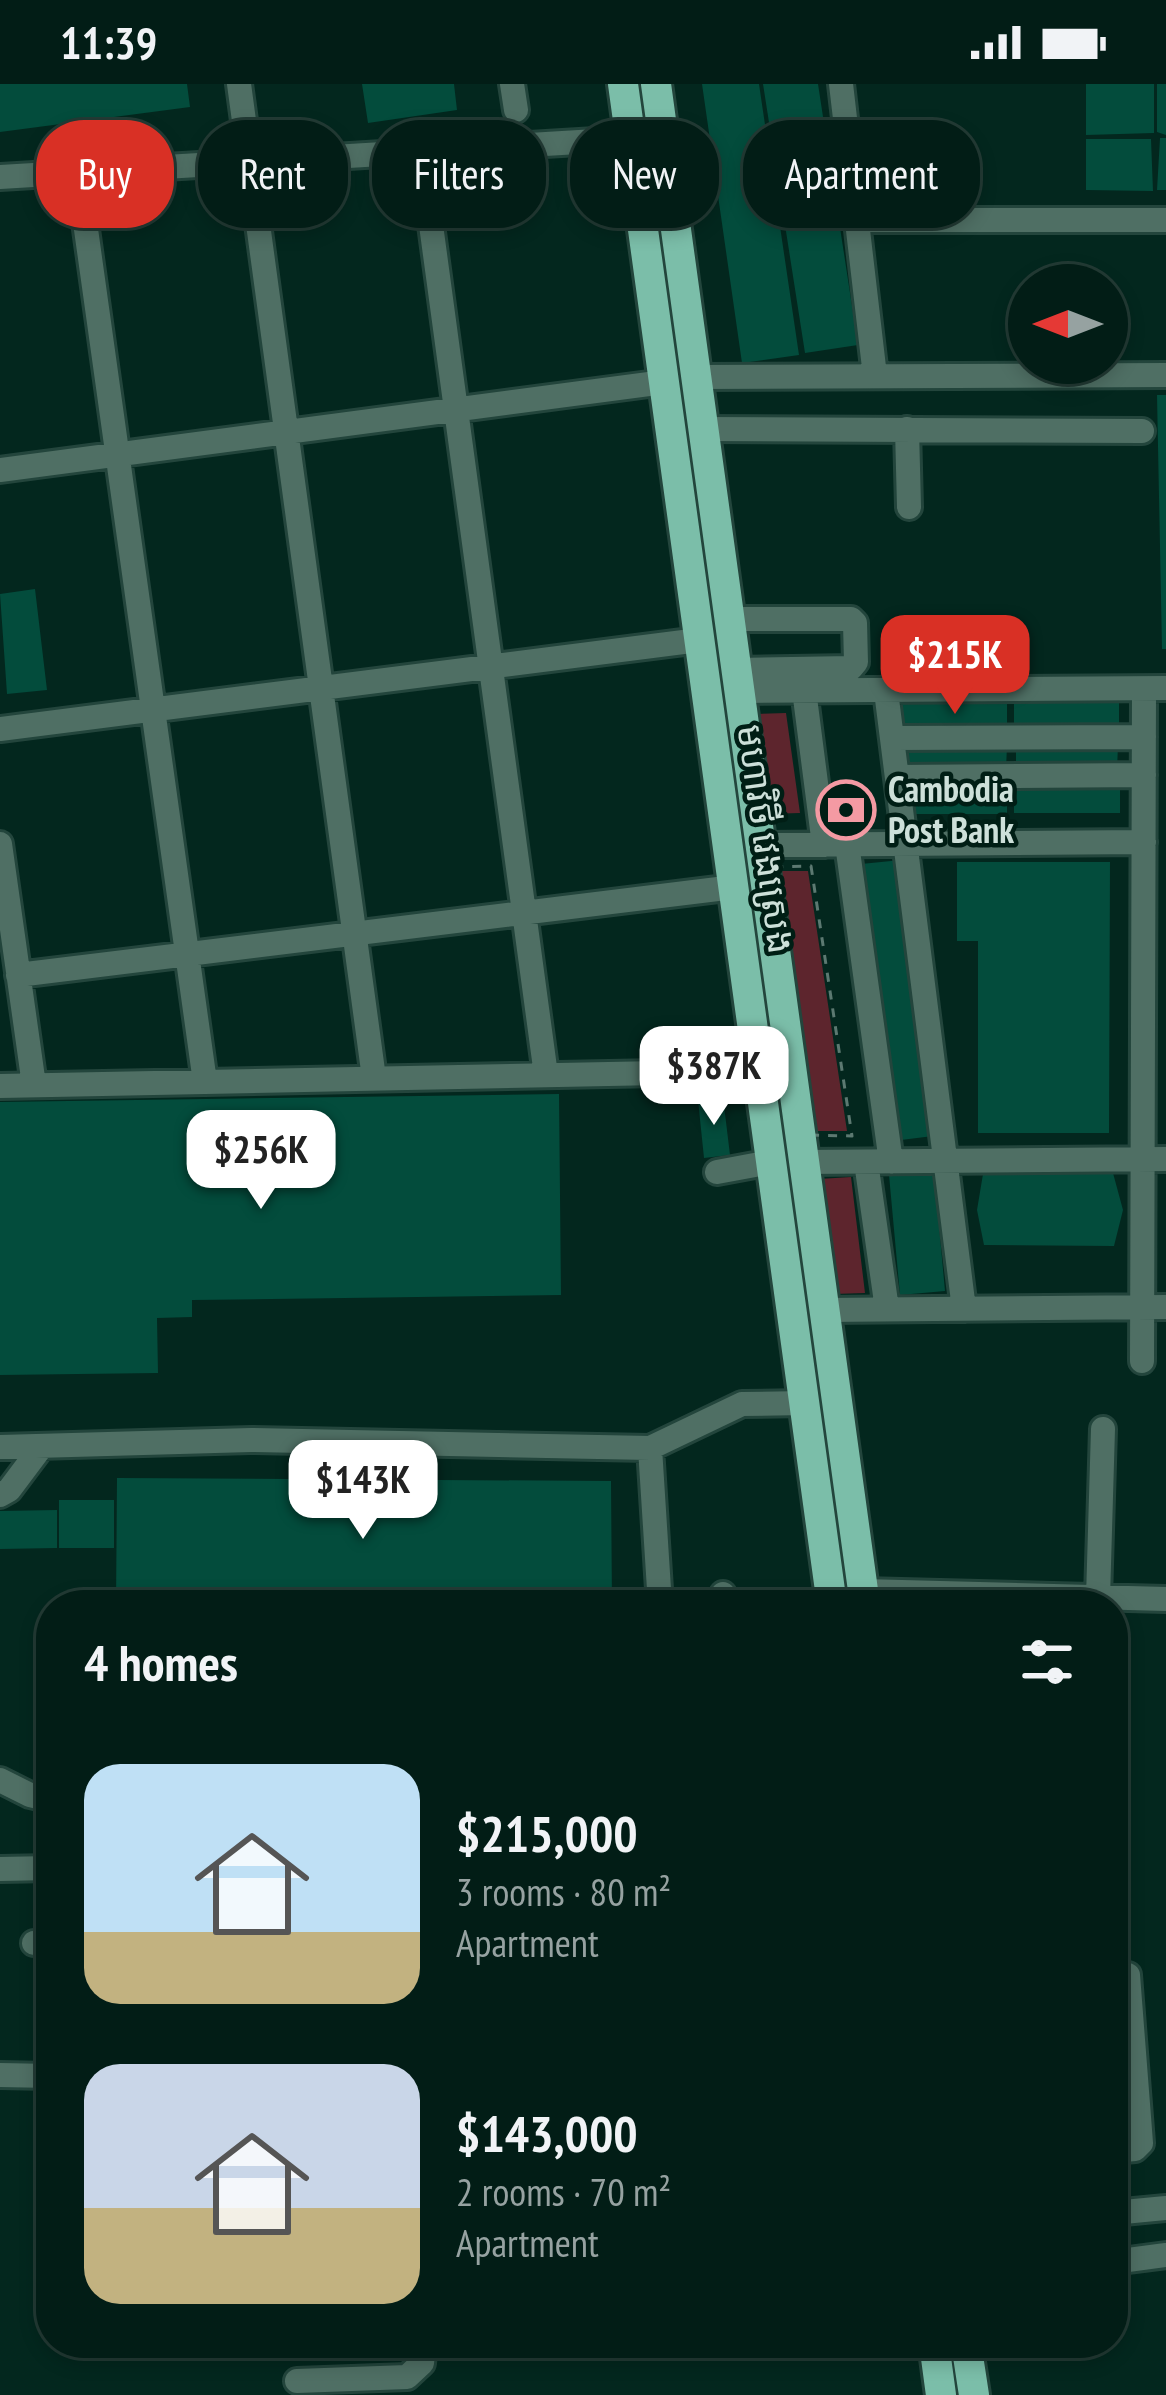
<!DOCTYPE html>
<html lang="en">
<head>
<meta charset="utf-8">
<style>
  :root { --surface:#021d16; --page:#0c261f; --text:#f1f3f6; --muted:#96a2a1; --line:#233b35; --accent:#d93025 }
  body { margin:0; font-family:"PT Sans Narrow","Noto Sans Khmer",sans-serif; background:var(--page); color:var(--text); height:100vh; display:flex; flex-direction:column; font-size:45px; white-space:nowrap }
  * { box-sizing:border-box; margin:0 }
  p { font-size:39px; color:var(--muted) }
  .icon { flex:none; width:66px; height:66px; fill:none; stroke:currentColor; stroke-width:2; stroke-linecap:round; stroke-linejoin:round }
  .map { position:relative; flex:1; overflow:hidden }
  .side { position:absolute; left:36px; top:1506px; width:1092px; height:768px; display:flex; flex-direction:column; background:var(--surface); border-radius:48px; box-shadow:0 6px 18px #0003,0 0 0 3px var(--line) }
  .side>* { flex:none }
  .hud { position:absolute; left:36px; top:36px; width:1095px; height:108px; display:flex; gap:24px }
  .needle { width:78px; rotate:270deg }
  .controls { position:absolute; left:1008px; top:180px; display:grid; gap:24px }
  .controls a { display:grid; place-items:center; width:120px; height:120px; border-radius:50%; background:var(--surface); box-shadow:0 6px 18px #0003,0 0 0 3px var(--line); font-size:60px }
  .price { position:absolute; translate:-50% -102px; padding:0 27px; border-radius:24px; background:#fff; color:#222; font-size:39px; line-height:78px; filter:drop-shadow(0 3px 6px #0008) }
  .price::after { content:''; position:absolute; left:50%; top:72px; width:36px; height:27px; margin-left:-18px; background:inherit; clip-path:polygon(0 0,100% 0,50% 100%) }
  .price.current { background:var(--accent); color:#fff }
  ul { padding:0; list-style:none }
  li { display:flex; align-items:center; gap:36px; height:300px; padding:0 48px }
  li span { display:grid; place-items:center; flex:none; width:336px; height:240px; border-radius:36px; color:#555 }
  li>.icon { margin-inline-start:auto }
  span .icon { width:144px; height:144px; fill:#fffc; stroke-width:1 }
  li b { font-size:51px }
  h2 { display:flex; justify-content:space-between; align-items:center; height:144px; padding:0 48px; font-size:51px }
  .tag { padding:0 42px; border-radius:48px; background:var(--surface); box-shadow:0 6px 18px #0003,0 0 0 3px var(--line); font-size:42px; line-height:108px }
  .tag.current { background:var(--accent); color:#fff }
  .status { display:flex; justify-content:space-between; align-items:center; height:84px; padding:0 60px; background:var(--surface); direction:ltr }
  .status svg { height:33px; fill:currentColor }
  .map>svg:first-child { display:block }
  .green { fill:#5d252d }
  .building { fill:#034c3c }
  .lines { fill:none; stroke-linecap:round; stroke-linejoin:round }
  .minor-casing { stroke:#23453c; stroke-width:30 }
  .major-casing { stroke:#23453c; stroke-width:36 }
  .path { stroke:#5c7971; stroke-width:3; stroke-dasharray:9 9; stroke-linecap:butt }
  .minor { stroke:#4f6f64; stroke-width:24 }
  .major { stroke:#7bbea9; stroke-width:30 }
  .labels { text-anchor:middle; stroke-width:9; stroke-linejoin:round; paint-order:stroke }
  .poi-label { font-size:36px; font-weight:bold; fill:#cde0d9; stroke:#001e15; text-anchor:start }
  .street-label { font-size:36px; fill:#cde0d9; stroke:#001e15 }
</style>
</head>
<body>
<div class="status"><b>11:39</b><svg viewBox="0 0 49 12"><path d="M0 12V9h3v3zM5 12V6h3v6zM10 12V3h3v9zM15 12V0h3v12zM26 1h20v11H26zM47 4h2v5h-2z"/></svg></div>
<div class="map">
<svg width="1166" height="2311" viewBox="0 0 1166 2311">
  <rect width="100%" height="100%" fill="#03271e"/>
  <path class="green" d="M 786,629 L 800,729 L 766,730 L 753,630 Z
    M 774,787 L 808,787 L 847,1047 L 811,1047 Z
    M 851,1093 L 865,1209 L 834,1210 L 819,1095 Z"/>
  <path class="building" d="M 0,0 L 187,0 L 190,23 L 0,48 Z
    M 362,0 L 454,0 L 457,26 L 368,39 Z
    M 702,0 L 759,0 L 799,271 L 742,279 Z
    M 763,0 L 818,0 L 858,261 L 805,269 Z
    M 1086,0 L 1154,0 L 1154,49 L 1086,51 Z
    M 1157,0 L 1166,0 L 1166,51 L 1157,48 Z
    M 1160,54 L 1166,54 L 1166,106 L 1157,106 Z
    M 1086,55 L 1151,55 L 1153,107 L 1086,106 Z
    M 1157,311 L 1166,311 L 1166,565 L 1162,565 Z
    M 35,505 L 47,606 L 7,610 L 0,510 Z
    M 1007,616 L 1007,649 L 902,649 L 901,617 Z
    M 1014,617 L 1119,617 L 1119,650 L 1014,650 Z
    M 1016,659 L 1118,661 L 1117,687 L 1016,685 Z
    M 905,660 L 1007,661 L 1006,687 L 905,686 Z
    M 1014,696 L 1120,696 L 1120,729 L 1014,729 Z
    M 913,697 L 1007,697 L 1007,730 L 913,730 Z
    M 901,776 L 933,1052 L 893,1057 L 861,780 Z
    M 957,778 L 1110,778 L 1109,1049 L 978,1049 L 978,857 L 957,857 Z
    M 559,1010 L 561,1211 L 192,1216 L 192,1233 L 157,1234 L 158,1289 L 0,1291 L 0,1018 Z
    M 723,1013 L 730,1071 L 704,1074 L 698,1016 Z
    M 934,1087 L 945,1207 L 900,1211 L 889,1091 Z
    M 1113,1089 L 1123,1126 L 1114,1162 L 984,1161 L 977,1126 L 983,1090 Z
    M 117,1394 L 611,1397 L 612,1521 L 116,1521 Z
    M 59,1416 L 114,1416 L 114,1464 L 59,1464 Z
    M 57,1426 L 57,1464 L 0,1465 L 0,1427 Z
    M 1118,1896 L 1123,1959 L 1113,1961 L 1113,1897 Z"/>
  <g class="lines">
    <defs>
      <path id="minor" d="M 239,0 L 374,994
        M 512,0 L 516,26
        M 841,0 L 875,292
        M 421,67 L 546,991
        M 78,88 L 205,998
        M 0,93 L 662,53
        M 858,136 L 1166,136
        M 696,293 L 1166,291
        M 703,345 L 1142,347
        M 907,345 L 909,423
        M 0,386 L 664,298
        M 729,535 L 851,535 L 855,539 L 856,578 L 851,584 L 736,586
        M 804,606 L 824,761
        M 739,607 L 1166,604
        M 887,615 L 964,1225
        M 0,645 L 699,556
        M 892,654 L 1144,653
        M 897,693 L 1144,691
        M 0,760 L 34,1001
        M 847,760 L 891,1078
        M 760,761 L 1144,758
        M 18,891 L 734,803
        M 0,1002 L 759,987 L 791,983
        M 804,1078 L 1166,1075
        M 866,1078 L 887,1225
        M 717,1088 L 771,1078
        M 824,1226 L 1166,1223
        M 1142,1277 L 1144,609
        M 0,1363 L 251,1356 L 650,1364 L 742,1320 L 805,1319
        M 650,1364 L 660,1521
        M 0,1411 L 9,1406 L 42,1362
        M 863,1507 L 1166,1515
        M 1098,1514 L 1103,1345
        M 723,1521 L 723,1510
        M 0,1696 L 30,1711 L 51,1716
        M 0,1785 L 51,1784
        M 34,1859 L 51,1858
        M 0,1991 L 51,1992
        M 1113,2067 L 1135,2065 L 1141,2059 L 1128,1891
        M 1113,2129 L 1166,2124
        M 1113,2178 L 1166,2171
        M 297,2297 L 407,2293 L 422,2279 L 424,2259"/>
      <path id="major" d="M 623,0 L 832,1521
        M 656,0 L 865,1521
        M 934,2259 L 941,2311
        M 966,2259 L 974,2311"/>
    </defs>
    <use href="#minor" class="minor-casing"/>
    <use href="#major" class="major-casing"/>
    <path class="path" d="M 811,782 L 852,1052 L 807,1051 L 769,783 Z"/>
    <use href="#minor" class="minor"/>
    <use href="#major" class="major"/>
  </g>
  <defs>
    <symbol id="bank-ring" viewBox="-11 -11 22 22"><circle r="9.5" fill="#001e15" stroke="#f49aa3" stroke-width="1.5"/><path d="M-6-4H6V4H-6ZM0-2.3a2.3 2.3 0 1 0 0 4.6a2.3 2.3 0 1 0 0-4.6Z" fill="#f49aa3"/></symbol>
  </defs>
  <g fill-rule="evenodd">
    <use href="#bank-ring" x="813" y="693" width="66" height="66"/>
  </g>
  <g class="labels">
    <g class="poi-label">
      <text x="888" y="718">Cambodia<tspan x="888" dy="41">Post Bank</tspan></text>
    </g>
    <g class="street-label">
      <text transform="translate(766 755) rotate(82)" y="13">មហាវិថី វេងស្រេង</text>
    </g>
  </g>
</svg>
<div class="controls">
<a><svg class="needle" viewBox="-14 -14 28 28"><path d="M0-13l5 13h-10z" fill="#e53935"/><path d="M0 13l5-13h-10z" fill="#96a2a1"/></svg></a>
</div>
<b class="price current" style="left:955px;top:633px">$215K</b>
<b class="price" style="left:714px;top:1044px">$387K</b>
<b class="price" style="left:261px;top:1128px">$256K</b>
<b class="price" style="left:363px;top:1458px">$143K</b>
<div class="hud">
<a class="tag current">Buy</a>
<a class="tag">Rent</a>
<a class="tag">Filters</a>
<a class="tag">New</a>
<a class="tag">Apartment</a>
</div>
<section class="side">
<h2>4 homes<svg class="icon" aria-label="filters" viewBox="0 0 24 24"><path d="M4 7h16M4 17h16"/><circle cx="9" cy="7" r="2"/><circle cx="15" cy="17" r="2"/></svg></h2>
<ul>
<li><span style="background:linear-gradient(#bfe0f5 70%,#c2b280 0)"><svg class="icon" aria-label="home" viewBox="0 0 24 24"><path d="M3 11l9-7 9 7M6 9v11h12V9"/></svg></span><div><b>$215,000</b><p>3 rooms · 80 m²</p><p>Apartment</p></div></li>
<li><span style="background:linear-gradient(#c9d6e8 60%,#c2b280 0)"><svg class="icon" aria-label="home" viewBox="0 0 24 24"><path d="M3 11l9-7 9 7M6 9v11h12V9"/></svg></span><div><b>$143,000</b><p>2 rooms · 70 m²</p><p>Apartment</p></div></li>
</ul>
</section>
</div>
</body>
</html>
